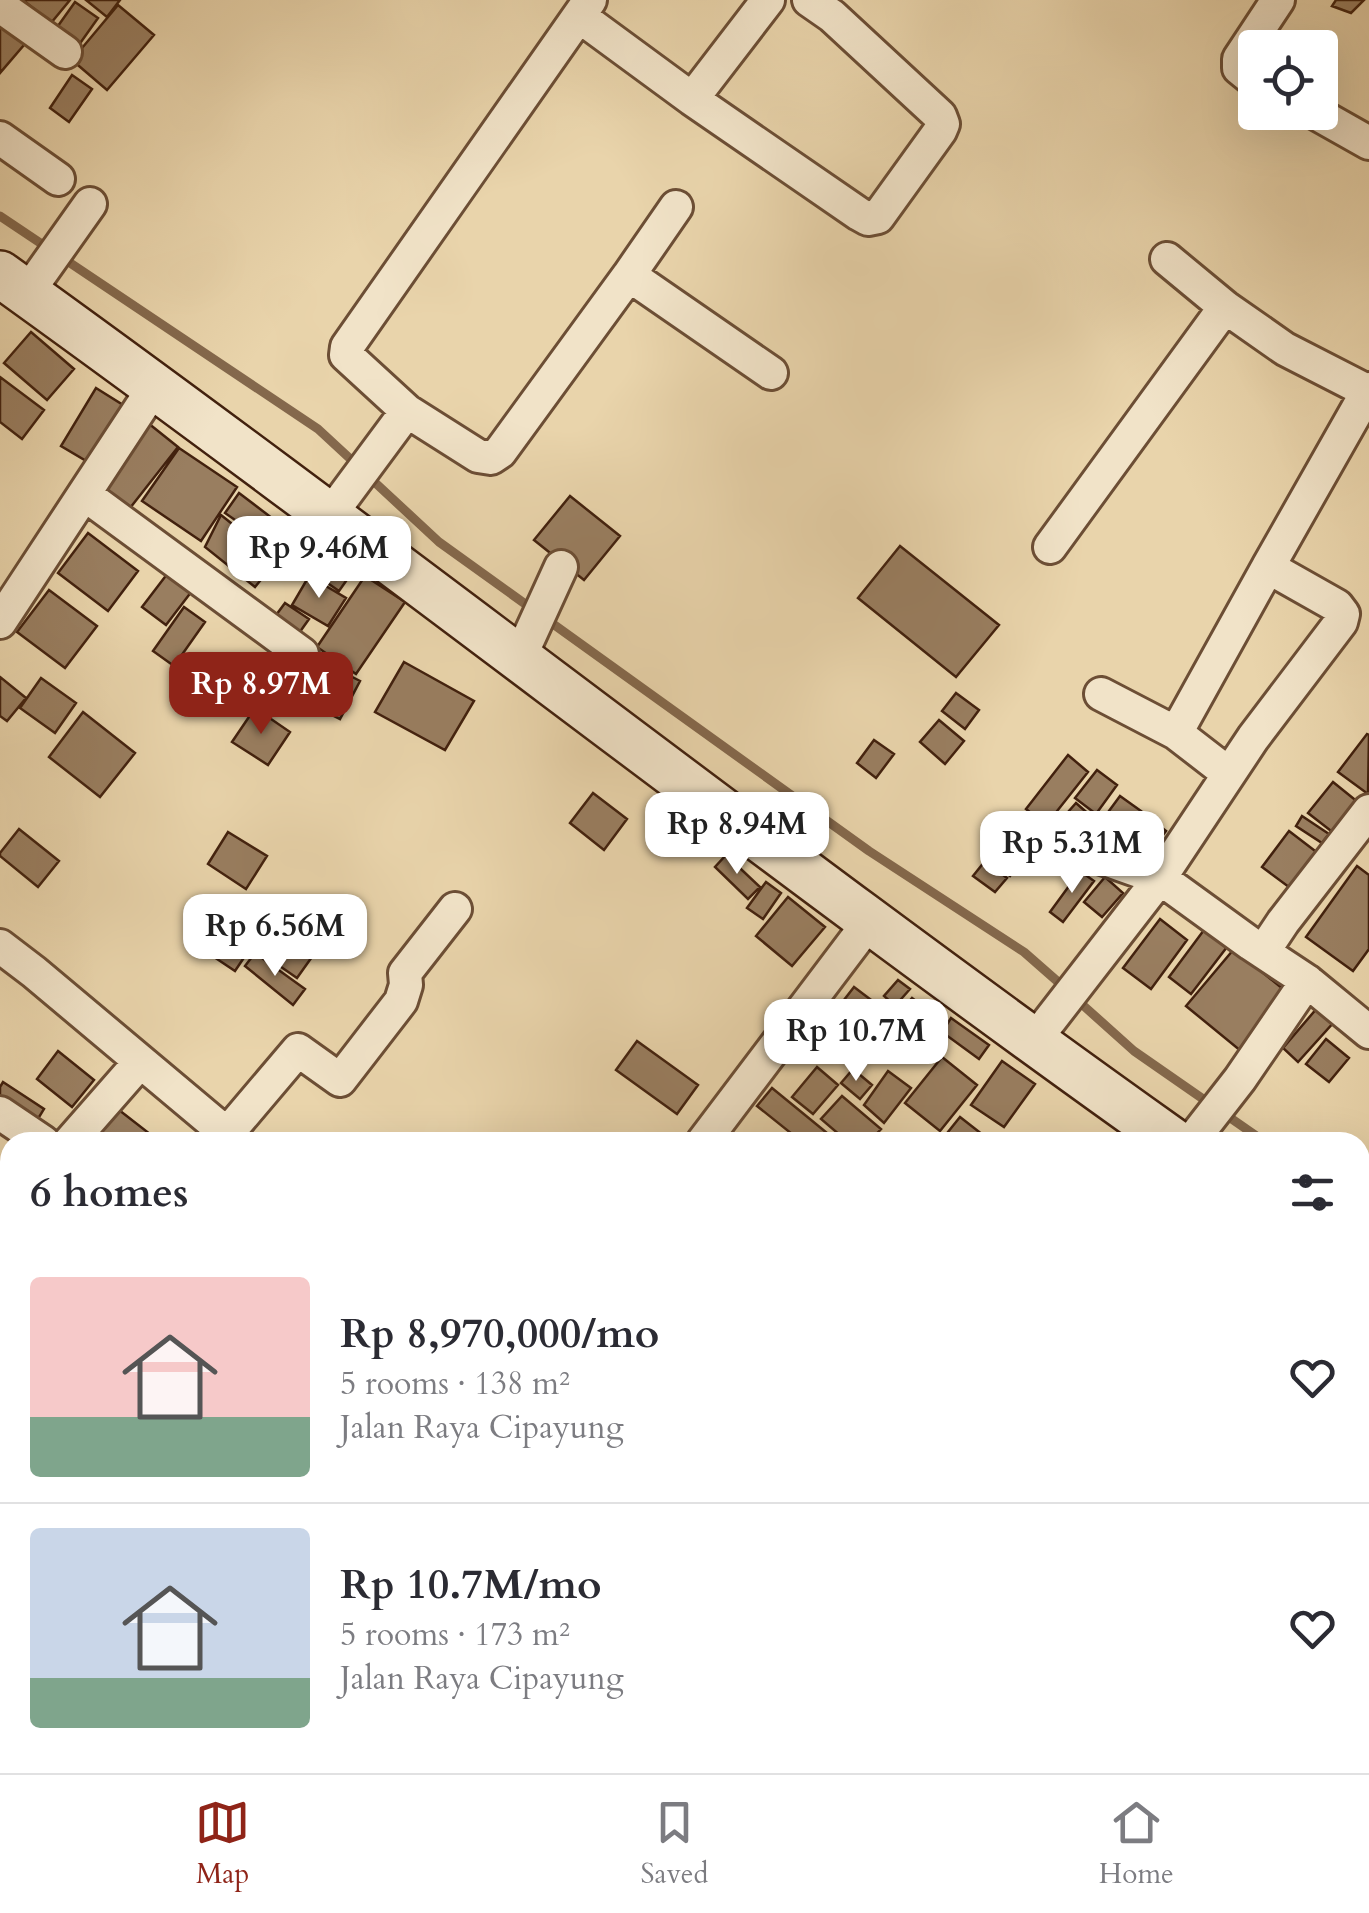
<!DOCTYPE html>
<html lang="en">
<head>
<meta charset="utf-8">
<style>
  :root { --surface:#fff; --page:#f2f2f3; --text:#2b2b33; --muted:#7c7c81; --line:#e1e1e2; --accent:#8f2418 }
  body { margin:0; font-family:Cardo,serif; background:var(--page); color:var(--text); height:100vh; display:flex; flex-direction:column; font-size:38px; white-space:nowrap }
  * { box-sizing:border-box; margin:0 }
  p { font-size:32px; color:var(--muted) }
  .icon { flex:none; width:55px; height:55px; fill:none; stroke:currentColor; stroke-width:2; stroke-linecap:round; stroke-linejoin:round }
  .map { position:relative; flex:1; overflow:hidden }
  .details { position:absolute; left:0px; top:1132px; width:1370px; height:642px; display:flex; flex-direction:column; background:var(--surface); border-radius:30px 30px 0 0; box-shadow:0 10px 40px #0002 }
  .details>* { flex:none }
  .fabs { position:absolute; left:1238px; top:30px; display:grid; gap:20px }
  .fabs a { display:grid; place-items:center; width:100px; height:100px; border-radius:10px; background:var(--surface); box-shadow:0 10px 40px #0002; font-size:50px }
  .price { position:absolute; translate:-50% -85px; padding:0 22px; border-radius:20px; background:#fff; color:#222; font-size:32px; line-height:65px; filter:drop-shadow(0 2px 5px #0008) }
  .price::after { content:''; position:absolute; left:50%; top:60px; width:30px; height:22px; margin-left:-15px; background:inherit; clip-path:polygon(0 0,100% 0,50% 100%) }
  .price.selected { background:var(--accent); color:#fff }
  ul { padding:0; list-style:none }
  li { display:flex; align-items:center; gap:30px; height:250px; padding:0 30px }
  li+li { border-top:2px solid var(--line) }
  li span { display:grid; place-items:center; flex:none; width:280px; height:200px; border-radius:10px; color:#555 }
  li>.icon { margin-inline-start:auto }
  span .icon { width:120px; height:120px; fill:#fffc; stroke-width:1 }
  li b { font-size:42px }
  h2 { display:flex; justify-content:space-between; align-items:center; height:120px; padding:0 30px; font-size:42px }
  .tabs { display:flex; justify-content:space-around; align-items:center; height:140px; border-top:2px solid var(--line); background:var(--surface); font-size:28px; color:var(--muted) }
  .tabs a { display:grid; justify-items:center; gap:5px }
  .tabs .selected { color:var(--accent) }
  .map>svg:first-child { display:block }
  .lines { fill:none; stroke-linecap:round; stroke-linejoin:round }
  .stream { stroke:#84684c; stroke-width:9 }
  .building { fill:#997e60; stroke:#42210e; stroke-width:2.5 }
  .street-casing { stroke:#6c4e35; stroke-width:38 }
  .secondary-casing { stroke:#42210e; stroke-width:50 }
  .street { stroke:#f1e3c8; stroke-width:32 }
  .secondary { stroke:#f1e3c8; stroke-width:45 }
</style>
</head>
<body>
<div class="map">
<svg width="1369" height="1773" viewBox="0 0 1369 1773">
  <rect width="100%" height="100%" fill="#e9d4ab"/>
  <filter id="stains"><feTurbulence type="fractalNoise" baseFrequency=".002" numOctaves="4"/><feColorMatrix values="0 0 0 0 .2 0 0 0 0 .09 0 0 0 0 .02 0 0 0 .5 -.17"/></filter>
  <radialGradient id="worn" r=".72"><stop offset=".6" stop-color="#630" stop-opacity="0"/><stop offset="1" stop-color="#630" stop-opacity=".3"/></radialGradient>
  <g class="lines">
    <path class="stream" d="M 0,216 L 318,429 L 358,466
      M 369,477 L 439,542 L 869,851 L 1024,952 L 1065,988
      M 1076,999 L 1134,1051 L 1265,1142
      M 1360,1213 L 1369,1220"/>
  </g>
  <path class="building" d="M 23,0 L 70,0 L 51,23 Z
    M 86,0 L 120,0 L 107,17 Z
    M 1336,0 L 1364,0 L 1351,13 L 1332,6 Z
    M 75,2 L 98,18 L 76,49 L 53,33 Z
    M 118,5 L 154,35 L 107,90 L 72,60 Z
    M 0,15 L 30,38 L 0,73 Z
    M 72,75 L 92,89 L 69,122 L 50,108 Z
    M 31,332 L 74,369 L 47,400 L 4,363 Z
    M 0,377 L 44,410 L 22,439 L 0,422 Z
    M 96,388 L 123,405 L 88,462 L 61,446 Z
    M 148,423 L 178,447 L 130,508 L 100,485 Z
    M 179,448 L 237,487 L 201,541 L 142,501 Z
    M 239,493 L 289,531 L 277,549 L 225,513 Z
    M 570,496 L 620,536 L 584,580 L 534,540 Z
    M 221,515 L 277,560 L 255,587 L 205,547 Z
    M 88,533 L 138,571 L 108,611 L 58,573 Z
    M 900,546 L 999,625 L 956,677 L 858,598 Z
    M 327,553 L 353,571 L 339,591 L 313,573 Z
    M 171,569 L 195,587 L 166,625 L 142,607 Z
    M 309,576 L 346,598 L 328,626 L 292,605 Z
    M 365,576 L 405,602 L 356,674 L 317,647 Z
    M 49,590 L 97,626 L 65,668 L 17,632 Z
    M 285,603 L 309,619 L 292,643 L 268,626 Z
    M 184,607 L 205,622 L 174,666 L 153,651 Z
    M 404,662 L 474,701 L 445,750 L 375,712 Z
    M 327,664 L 360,681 L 340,719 L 306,702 Z
    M 0,677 L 26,698 L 7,721 L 0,716 Z
    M 41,678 L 76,703 L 55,733 L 20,708 Z
    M 956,693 L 979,710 L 965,729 L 942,711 Z
    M 255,708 L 290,732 L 268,765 L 232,742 Z
    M 83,712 L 135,753 L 100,797 L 49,757 Z
    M 939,720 L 964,741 L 945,764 L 920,742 Z
    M 1367,734 L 1369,735 L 1368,794 L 1338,772 Z
    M 874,740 L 894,754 L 876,778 L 857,763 Z
    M 1068,755 L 1088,772 L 1046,825 L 1026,809 Z
    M 1097,770 L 1117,785 L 1096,814 L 1075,798 Z
    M 1333,782 L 1359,803 L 1335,834 L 1308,813 Z
    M 593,793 L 627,819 L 604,850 L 570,823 Z
    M 1120,796 L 1141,811 L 1113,850 L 1092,834 Z
    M 1076,803 L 1093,818 L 1071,844 L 1053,829 Z
    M 1147,816 L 1166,831 L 1139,866 L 1120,851 Z
    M 1302,816 L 1329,834 L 1322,843 L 1296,826 Z
    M 19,829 L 59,861 L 38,887 L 0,856 L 0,853 Z
    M 1004,830 L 1030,849 L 1010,876 L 984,856 Z
    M 1289,831 L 1323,857 L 1297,893 L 1262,867 Z
    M 228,832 L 267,856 L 246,889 L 208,864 Z
    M 726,855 L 760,887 L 748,899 L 715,867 Z
    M 985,861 L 1007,878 L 995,892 L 973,876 Z
    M 1357,866 L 1369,875 L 1369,949 L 1353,971 L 1306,937 Z
    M 1080,871 L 1094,881 L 1063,922 L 1050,912 Z
    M 1105,877 L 1123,893 L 1102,917 L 1084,902 Z
    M 766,882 L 781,893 L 763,919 L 747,908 Z
    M 788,897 L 825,927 L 792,966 L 756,936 Z
    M 1160,919 L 1187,940 L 1151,989 L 1123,968 Z
    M 274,927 L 314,954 L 297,978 L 258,951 Z
    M 215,928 L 249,950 L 235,971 L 202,949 Z
    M 1204,930 L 1227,947 L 1191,994 L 1169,977 Z
    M 1234,949 L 1294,998 L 1247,1056 L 1186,1006 Z
    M 255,953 L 305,989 L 293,1005 L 245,966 Z
    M 898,980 L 910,989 L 895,1006 L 884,996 Z
    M 854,987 L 887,1012 L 852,1057 L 820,1031 Z
    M 912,998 L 925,1008 L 886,1055 L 874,1045 Z
    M 1318,1007 L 1334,1022 L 1298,1062 L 1283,1048 Z
    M 951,1018 L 989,1045 L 979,1059 L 942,1032 Z
    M 1326,1039 L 1349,1058 L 1329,1082 L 1306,1064 Z
    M 637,1041 L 698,1085 L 677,1114 L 616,1070 Z
    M 58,1051 L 94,1080 L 72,1107 L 37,1079 Z
    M 942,1057 L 977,1085 L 940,1131 L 905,1103 Z
    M 1002,1061 L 1035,1084 L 1004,1127 L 971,1105 Z
    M 817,1067 L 838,1085 L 813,1114 L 792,1097 Z
    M 853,1069 L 872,1085 L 860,1099 L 841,1083 Z
    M 888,1071 L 911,1088 L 884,1123 L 864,1105 Z
    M 3,1082 L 44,1109 L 33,1127 L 0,1105 L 0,1087 Z
    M 772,1088 L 838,1142 L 802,1142 L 757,1106 Z
    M 842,1096 L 881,1129 L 869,1142 L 848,1142 L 821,1119 Z
    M 119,1110 L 159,1141 L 158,1142 L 113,1142 L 100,1133 Z
    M 960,1117 L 992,1142 L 940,1142 Z
    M 1369,1356 L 1369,1402 L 1360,1414 L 1360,1368 Z
    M 0,1590 L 10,1598 L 10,1614 L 0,1627 Z
    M 1360,1632 L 1369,1639 L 1369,1673 L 1360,1666 Z
    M 1364,1678 L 1369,1682 L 1369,1712 L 1360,1706 L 1360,1683 Z
    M 171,1765 L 230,1765 L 228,1773 L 169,1773 Z"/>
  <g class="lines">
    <defs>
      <path id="street" d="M 590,0 L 347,347 L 346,355 L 407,411 L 478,456 L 491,458 L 500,452 L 629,275 L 771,373
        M 0,6 L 65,52
        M 579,16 L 692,99 L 859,214 L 868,219 L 878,217 L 940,131 L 943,124 L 940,116 L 832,16 L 809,0
        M 1255,81 L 1239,68 L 1239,59 L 1278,0
        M 692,99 L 768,0
        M 1314,112 L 1369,143
        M 0,138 L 58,179
        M 1167,259 L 1225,307 L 1285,349 L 1367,391
        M 629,275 L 676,207
        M 27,293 L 90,204
        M 84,494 L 302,654
        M 330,515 L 407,411
        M 1050,547 L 1225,307
        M 0,622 L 155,386
        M 519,659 L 561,567
        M 1101,694 L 1176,733 L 1268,567
        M 1176,733 L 1229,774
        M 1058,845 C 1093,853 1125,867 1160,878 L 1253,738 L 1341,622 L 1343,614 L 1337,606 L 1268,567 L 1369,389
        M 0,946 L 34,972 L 227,1134
        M 1263,952 L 1283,922 L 1369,811
        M 1033,1042 L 1160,878 L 1251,944 L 1307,981 L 1369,1032
        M 0,1113 L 43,1142
        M 70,1142 L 140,1062
        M 220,1142 L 298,1050 L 340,1080 L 401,1001 L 406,985 L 405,973 L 455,909
        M 703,1142 L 870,921
        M 1191,1142 L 1240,1079 L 1307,981
        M 0,1281 L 10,1288
        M 0,1391 L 10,1378
        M 0,1487 L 10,1497
        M 1360,1514 L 1369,1519
        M 0,1670 L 10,1659
        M 275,1765 L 288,1773
        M 874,1765 L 885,1773
        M 249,1773 L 251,1765
        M 563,1773 L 569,1765
        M 779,1773 L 784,1765
        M 1002,1773 L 1006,1765"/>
      <path id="secondary" d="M 0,274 C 395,558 777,860 1174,1142
        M 1360,1279 L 1369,1286"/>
    </defs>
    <use href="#street" class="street-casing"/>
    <use href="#secondary" class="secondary-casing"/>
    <use href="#street" class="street"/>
    <use href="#secondary" class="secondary"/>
  </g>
  <rect width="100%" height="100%" filter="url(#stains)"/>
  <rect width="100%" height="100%" fill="url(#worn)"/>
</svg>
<div class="fabs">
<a><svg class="icon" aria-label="locate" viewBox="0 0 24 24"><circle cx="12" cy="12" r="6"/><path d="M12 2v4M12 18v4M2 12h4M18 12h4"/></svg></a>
</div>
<b class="price" style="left:319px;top:601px">Rp 9.46M</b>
<b class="price selected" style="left:261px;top:737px">Rp 8.97M</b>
<b class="price" style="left:737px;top:877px">Rp 8.94M</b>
<b class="price" style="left:1072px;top:896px">Rp 5.31M</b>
<b class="price" style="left:275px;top:979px">Rp 6.56M</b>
<b class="price" style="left:856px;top:1084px">Rp 10.7M</b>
<section class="details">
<h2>6 homes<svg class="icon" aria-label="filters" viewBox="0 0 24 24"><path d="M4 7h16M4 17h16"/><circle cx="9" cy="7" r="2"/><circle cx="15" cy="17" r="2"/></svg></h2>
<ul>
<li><span style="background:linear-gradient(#f6c9c9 70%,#7fa58c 0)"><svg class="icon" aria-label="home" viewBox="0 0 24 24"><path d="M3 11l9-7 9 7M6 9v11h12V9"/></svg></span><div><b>Rp 8,970,000/mo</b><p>5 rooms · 138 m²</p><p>Jalan Raya Cipayung</p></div><svg class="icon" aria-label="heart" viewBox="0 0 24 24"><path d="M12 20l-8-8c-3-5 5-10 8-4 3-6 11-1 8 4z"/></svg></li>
<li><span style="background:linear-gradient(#c9d6e8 75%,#7fa58c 0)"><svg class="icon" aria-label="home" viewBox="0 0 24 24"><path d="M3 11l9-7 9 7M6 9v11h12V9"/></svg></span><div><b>Rp 10.7M/mo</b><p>5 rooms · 173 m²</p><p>Jalan Raya Cipayung</p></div><svg class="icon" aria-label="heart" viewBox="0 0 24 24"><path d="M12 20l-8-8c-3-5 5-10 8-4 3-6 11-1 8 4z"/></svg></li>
</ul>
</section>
</div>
<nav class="tabs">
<a class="selected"><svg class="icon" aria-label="map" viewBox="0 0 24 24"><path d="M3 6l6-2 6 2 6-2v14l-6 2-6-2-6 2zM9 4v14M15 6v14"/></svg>Map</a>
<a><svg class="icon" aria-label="saved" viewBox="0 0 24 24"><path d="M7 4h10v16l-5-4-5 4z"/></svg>Saved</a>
<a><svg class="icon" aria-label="home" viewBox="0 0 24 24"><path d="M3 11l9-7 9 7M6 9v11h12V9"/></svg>Home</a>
</nav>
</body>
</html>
